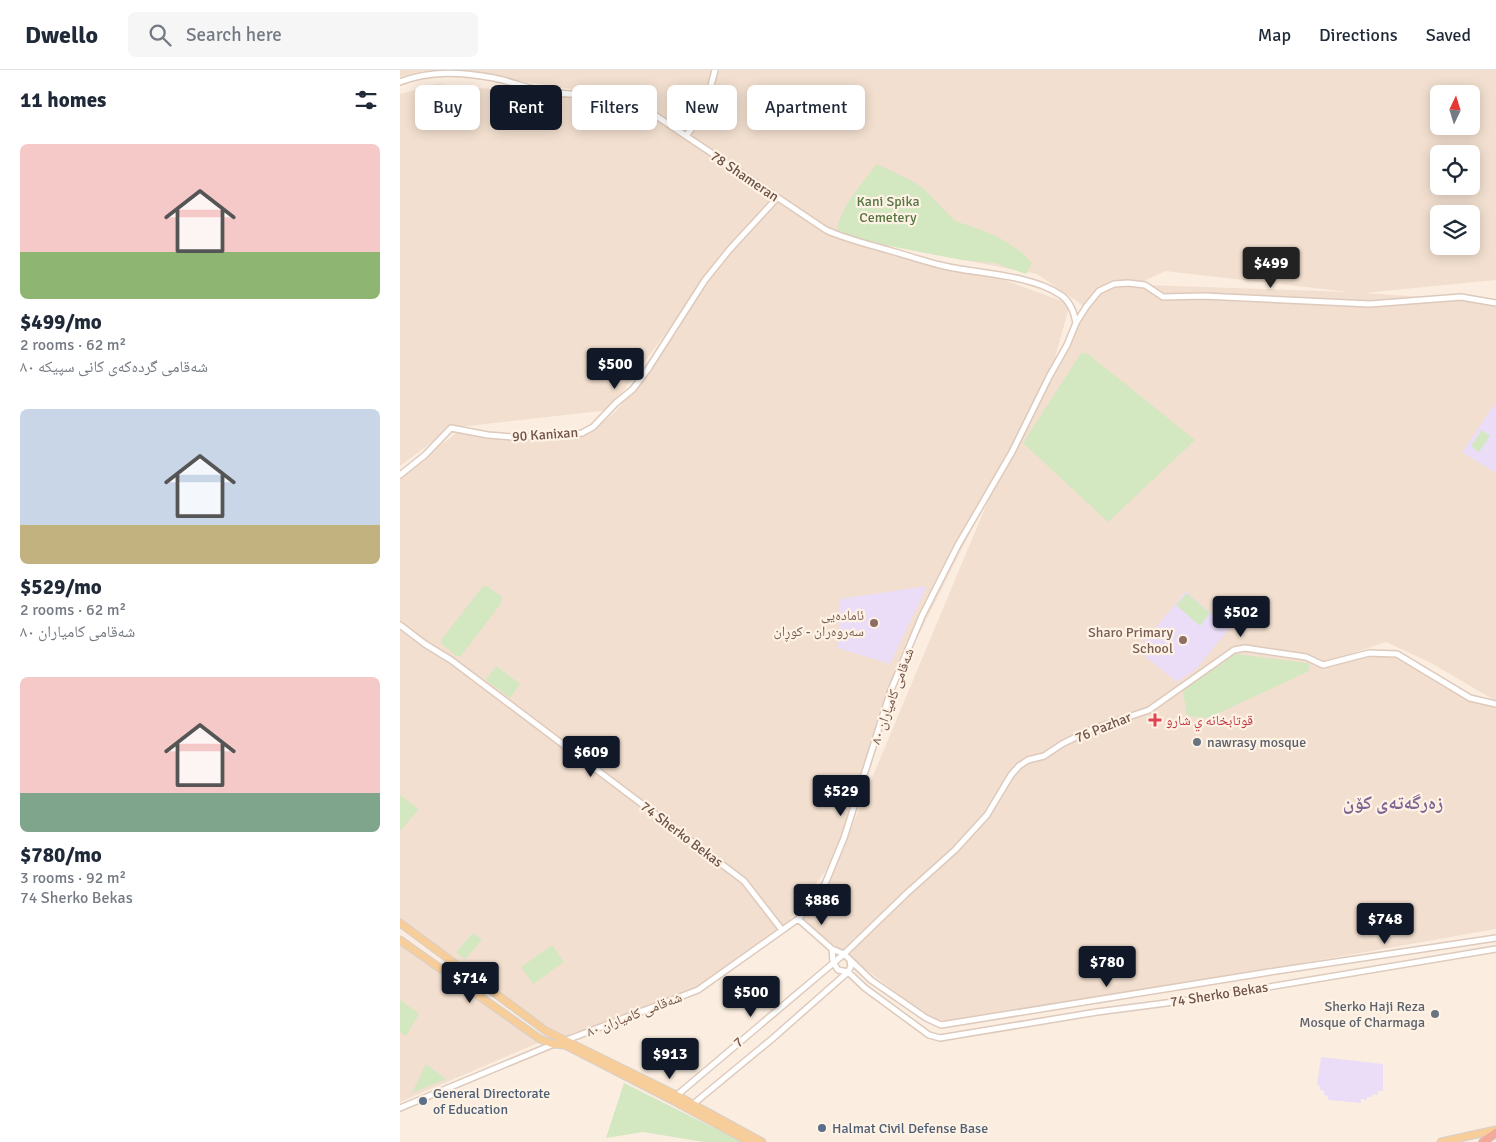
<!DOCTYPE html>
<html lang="en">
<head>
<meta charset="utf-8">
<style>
  :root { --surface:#fff; --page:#f6f6f7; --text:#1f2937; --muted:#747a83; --line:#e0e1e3; --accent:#111827 }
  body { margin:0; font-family:Signika,"Noto Naskh Arabic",sans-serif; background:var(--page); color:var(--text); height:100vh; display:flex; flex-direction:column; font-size:19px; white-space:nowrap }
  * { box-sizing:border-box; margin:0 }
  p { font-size:16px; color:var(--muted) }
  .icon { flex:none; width:28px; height:28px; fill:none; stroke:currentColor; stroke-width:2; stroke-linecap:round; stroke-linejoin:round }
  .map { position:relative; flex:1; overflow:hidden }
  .details { display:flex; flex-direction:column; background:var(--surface); width:400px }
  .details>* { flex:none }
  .guide { position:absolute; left:15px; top:15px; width:475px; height:45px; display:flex; gap:10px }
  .needle { width:32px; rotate:4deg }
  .fabs { position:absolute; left:1030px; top:15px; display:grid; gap:10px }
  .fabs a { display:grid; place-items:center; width:50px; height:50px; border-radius:8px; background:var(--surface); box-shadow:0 2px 12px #0003; font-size:25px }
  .price { position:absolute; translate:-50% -42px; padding:0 11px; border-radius:5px; background:var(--accent); color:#fff; font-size:16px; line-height:32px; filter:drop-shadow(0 1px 2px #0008) }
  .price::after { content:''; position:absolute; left:50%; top:30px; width:15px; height:11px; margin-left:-8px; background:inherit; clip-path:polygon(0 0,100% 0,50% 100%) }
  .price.selected { background:#222; color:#fff }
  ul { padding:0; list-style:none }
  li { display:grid; align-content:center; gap:10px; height:265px; padding:0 20px }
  li span { display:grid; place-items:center; height:155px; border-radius:8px; color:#555 }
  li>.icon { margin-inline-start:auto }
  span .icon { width:90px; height:90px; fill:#fffc; stroke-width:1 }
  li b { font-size:21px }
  h2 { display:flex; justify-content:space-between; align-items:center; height:60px; padding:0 20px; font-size:21px }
  .pill { padding:0 18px; border-radius:8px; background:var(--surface); box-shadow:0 2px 12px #0003; font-size:18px; line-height:45px }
  .pill.selected { background:var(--accent); color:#fff }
  header { display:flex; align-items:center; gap:30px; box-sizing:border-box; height:70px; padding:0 25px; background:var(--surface); border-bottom:1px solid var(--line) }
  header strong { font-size:24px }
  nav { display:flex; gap:28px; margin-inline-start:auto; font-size:18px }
  .search { width:350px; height:45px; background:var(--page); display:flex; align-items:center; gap:12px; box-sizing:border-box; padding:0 18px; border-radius:8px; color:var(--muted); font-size:19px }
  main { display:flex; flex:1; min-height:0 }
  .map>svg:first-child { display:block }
  .residential { fill:#f2dfcf; fill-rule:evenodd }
  .education { fill:#ebddf7 }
  .green { fill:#d3e7c0 }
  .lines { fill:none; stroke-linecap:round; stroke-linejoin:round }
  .minor-casing { stroke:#decabc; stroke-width:8 }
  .major-casing { stroke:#d7cfcc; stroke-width:9 }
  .highway-casing { stroke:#d7cfcc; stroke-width:10 }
  .minor { stroke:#fff; stroke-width:5 }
  .major { stroke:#f7cd9a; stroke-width:7 }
  .highway { stroke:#f3a999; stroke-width:8 }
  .education-dot { fill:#8d6e63; stroke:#fef2e5; stroke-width:2 }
  .health-dot { fill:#e0444e; stroke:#fef2e5; stroke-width:2 }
  .worship-dot { fill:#6b7280; stroke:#fef2e5; stroke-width:2 }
  .service-dot { fill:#5c6f8a; stroke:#fef2e5; stroke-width:2 }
  .labels { text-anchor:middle; stroke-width:4.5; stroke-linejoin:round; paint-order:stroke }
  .street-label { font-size:14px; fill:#705349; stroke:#fef2e5 }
  .park-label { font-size:14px; fill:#557642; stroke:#fef2e5 }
  .education-label { font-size:14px; fill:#785e54; stroke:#fef2e5; text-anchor:end }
  .health-label { font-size:14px; fill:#be3a42; stroke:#fef2e5; text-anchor:start }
  .worship-label { font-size:14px; fill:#5b616d; stroke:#fef2e5; text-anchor:start }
  .service-label { font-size:14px; fill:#4e5e75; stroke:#fef2e5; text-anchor:start }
  .district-label { font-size:19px; font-weight:bold; fill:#7f6493; stroke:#fef2e5 }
</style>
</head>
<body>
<header>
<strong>Dwello</strong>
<div class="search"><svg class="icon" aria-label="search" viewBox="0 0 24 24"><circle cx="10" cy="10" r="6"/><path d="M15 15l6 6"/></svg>Search here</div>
<nav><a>Map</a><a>Directions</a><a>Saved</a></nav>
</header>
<main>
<section class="details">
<h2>11 homes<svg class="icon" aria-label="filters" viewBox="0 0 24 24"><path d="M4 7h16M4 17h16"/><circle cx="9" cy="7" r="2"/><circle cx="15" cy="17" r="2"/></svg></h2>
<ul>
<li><span style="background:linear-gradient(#f6c9c9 70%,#8fb573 0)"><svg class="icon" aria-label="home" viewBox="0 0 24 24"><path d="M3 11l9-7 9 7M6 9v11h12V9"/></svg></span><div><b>$499/mo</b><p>2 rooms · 62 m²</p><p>شەقامی گردەکەی کانی سپیکە ٨٠</p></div></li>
<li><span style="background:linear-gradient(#c9d6e8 75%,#c2b280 0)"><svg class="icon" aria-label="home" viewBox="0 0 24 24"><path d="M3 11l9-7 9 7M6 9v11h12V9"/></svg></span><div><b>$529/mo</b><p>2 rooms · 62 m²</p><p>شەقامی کامیاران ٨٠</p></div></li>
<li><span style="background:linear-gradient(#f6c9c9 75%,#7fa58c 0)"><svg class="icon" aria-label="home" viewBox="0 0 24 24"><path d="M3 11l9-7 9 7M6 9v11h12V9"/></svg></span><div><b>$780/mo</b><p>3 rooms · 92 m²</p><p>74 Sherko Bekas</p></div></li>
</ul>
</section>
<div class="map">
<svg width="1096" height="1072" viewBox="0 0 1096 1072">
  <rect width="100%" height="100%" fill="#fbeee0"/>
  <path class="residential" d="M 0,0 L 40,0 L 18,2 L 0,7 Z
    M 49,0 L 1096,0 L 1096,210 L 964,223 L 1096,232 L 1096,631 L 1031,593 L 986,572 L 920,594 L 906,587 L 845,578 L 835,580 L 912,592 L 921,597 L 969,583 L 997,584 L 1070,628 L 1096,634 L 1096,859 L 886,896 L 546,951 L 529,948 L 402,850 L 415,833 L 429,811 L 598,407 L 491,620 L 434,789 L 384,858 L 354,822 L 382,861 L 305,917 L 173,963 L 164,968 L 0,853 L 0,405 L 58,362 L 158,366 L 190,362 L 215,342 L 277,262 L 290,234 L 363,145 L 305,210 L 209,340 L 51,358 L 0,396 L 0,24 L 36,14 L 177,27 L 230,28 L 285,65 L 222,16 L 172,19 ZM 1039,24 L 1071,24 L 1071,56 L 1039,56 ZM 1039,84 L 1071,84 L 1071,116 L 1039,116 ZM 1039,144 L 1071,144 L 1071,176 L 1039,176 ZM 469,172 L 637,204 L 685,237 L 650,305 L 670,234 L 591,205 L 476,177 ZM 765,201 L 950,222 L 745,215 L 738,214 Z
    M 0,872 L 138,973 L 0,1032 Z"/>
  <path class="education" d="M 1096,332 L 1096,403 L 1062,382 Z
    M 527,516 L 490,594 L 438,578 L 440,529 Z
    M 786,521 L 829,559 L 796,599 L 777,612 L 737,580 Z
    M 921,987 L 983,994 L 983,1021 L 978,1021 L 978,1025 L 973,1024 L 972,1027 L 967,1027 L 967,1030 L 961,1029 L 961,1033 L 928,1030 L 928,1026 L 924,1025 L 924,1021 L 920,1020 L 920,1016 L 917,1015 Z"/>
  <path class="green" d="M 477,94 L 514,112 L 524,119 L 555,151 L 587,162 L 601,169 L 620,181 L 632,193 L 626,204 L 595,193 L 562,190 L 500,178 L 462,170 L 437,161 C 441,135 462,114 477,94 Z
    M 681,283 L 688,284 L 795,370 L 708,452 L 623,373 Z
    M 1082,360 L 1090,366 L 1079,382 L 1071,376 Z
    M 83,516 L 87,516 L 102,527 L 102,532 L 61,586 L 56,586 L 41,573 L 42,569 Z
    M 787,523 L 810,543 L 800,556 L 776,535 Z
    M 836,584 L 906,593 L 909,594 L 909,599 L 907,602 L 808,648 L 787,646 L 783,620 Z
    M 96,596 L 120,614 L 110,628 L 86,610 Z
    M 0,725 L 19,739 L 0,761 Z
    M 73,863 L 82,870 L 65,889 L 56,882 Z
    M 152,875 L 164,892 L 133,914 L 121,897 Z
    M 0,930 L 19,944 L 6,966 L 0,962 Z
    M 26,994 L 46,1009 L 12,1023 Z
    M 224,1013 L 342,1072 L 304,1072 L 243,1062 L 206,1068 Z"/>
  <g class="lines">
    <defs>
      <path id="minor" d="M 0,12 C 31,0 62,2 94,8 C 110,11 126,18 142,21 C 169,26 195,25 222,23 L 426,160 C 446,169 467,174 488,180 C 506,185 523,191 540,195 C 575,204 629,204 659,224 C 670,230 674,242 676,253
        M 286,66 L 304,42 L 315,0
        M 0,405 L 25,385 L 51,358 L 88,365 L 112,367 L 158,366 L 182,363 L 193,357 L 216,333 L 233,319 L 248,299 L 305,210 L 330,179 L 377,128
        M 0,555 L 25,574 L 51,590 L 344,811 L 382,860
        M 398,849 L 432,879 L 444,884 L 471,910 L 526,948 L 541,955 L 876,901 L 1096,868
        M 432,879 L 433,892 L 438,900 L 448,902 L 465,918 L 529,965 L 540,968 L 697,942 L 797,929 L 1096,879
        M 164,971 L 298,920 L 398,849 L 416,828 L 425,814 L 444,768 L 491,620 L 522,546 L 558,475 L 612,382 L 649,307 L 667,275 L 676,253 L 686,237 L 699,221 L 714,214 L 728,213 L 745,215 L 763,227 L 803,226 L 970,234 L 1061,227 L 1096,233
        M 276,1026 L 444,884 L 506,824 L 555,780 L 587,745 L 611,705 L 619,696 L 628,690 L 644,686 L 662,674 L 690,660 L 749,640 L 834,580 L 845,578 L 906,587 L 923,595 L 969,583 L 997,584 L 1070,628 L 1096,634
        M 292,1035 L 372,969 L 448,902 L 451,896 L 450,891
        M 0,1038 L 154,974"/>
      <path id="major" d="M 0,853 L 146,961 L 276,1025 L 362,1072
        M 0,870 L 140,969 L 153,974 L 165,975 L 272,1030 L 350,1072
        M 1041,1072 L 1096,1060"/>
      <path id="highway" d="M 1083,1072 L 1096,1063"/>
    </defs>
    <use href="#minor" class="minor-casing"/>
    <use href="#major" class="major-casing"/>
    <use href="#highway" class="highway-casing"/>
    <use href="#minor" class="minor"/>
    <use href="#major" class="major"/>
    <use href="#highway" class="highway"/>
  </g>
  <g class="education-dot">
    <circle cx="474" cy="553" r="5"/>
    <circle cx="783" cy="570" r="5"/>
  </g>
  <path class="health-dot" d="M752.5 642.5h5v5h5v5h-5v5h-5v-5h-5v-5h5z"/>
  <g class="worship-dot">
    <circle cx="797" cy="672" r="5"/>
    <circle cx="1035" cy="944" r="5"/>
  </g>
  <g class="service-dot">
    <circle cx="23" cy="1031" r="5"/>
    <circle cx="422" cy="1058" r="5"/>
  </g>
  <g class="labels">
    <g class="street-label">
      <text transform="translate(345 106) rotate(34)" y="5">78 Shameran</text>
      <text transform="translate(145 364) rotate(-4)" y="5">90 Kanixan</text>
      <text transform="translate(492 626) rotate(-70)" y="5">شەقامی کامیاران ٨٠</text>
      <text transform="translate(703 657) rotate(-22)" y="5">76 Pazhar</text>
      <text transform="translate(282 764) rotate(37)" y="5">74 Sherko Bekas</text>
      <text transform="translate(819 924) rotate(-9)" y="5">74 Sherko Bekas</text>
      <text transform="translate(234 944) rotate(-21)" y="5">شەقامی کامیاران ٨٠</text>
      <text transform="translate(338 972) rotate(-41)" y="5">7</text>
    </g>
    <g class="park-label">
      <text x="488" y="136">Kani Spika<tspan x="488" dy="16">Cemetery</tspan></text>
    </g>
    <g class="education-label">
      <text x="464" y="550">ئامادەیی<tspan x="464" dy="16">سەروەران - کوڕان</tspan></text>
      <text x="773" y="567">Sharo Primary<tspan x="773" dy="16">School</tspan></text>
    </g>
    <g class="health-label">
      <text x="766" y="655">قوتابخانه ي شارو</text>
    </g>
    <g class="worship-label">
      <text x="807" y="677">nawrasy mosque</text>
      <text x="1025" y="941" text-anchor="end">Sherko Haji Reza<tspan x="1025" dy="16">Mosque of Charmaga</tspan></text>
    </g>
    <g class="service-label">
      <text x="33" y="1028">General Directorate<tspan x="33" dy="16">of Education</tspan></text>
      <text x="432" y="1063">Halmat Civil Defense Base</text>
    </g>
    <g class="district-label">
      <text x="993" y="739">زەرگەتەی کۆن</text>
    </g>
  </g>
</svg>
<div class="fabs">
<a><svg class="needle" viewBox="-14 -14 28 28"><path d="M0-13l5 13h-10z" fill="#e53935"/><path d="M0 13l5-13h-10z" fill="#747a83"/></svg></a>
<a><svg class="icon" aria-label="locate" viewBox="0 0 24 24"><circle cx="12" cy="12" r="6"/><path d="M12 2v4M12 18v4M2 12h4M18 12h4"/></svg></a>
<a><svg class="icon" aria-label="layers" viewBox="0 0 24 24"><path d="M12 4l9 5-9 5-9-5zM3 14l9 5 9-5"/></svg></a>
</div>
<b class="price selected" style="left:871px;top:219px">$499</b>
<b class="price" style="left:215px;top:320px">$500</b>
<b class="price" style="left:841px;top:568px">$502</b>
<b class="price" style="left:191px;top:708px">$609</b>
<b class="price" style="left:441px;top:747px">$529</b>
<b class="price" style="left:422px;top:856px">$886</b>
<b class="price" style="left:985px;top:875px">$748</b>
<b class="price" style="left:707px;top:918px">$780</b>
<b class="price" style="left:70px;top:934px">$714</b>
<b class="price" style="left:351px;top:948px">$500</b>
<b class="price" style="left:270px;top:1010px">$913</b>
<div class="guide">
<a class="pill">Buy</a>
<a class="pill selected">Rent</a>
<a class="pill">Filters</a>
<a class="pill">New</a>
<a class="pill">Apartment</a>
</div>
</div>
</main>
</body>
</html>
